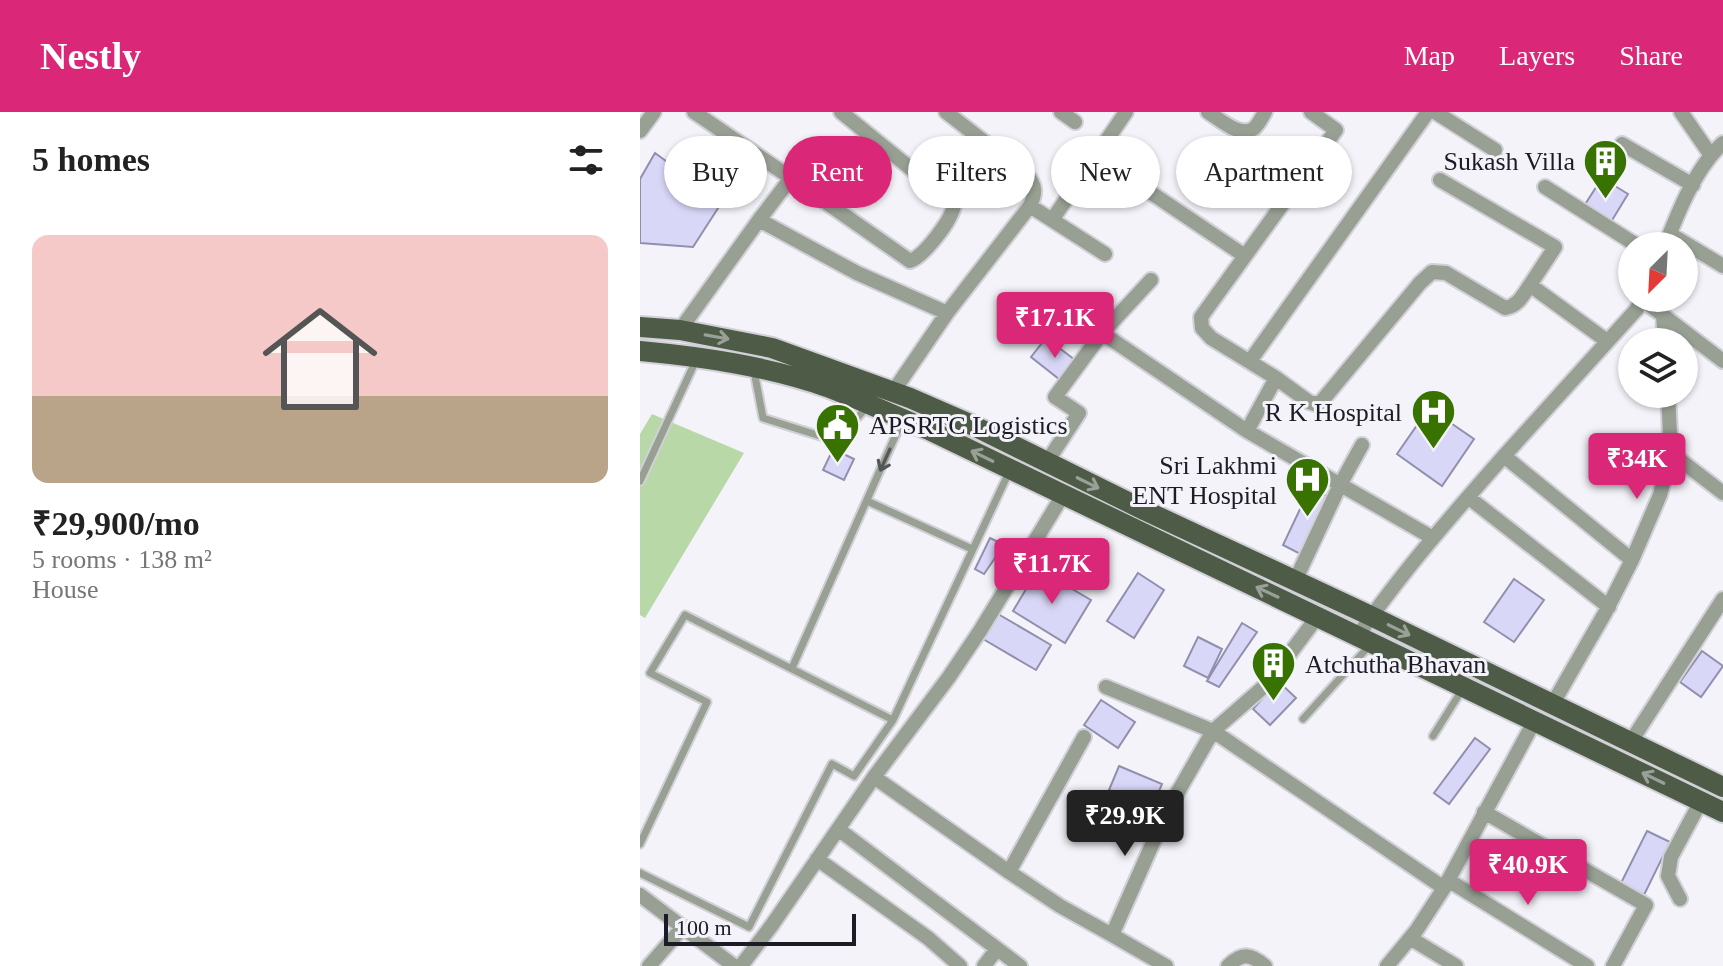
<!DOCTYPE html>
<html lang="en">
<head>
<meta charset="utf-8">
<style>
  :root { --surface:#fff; --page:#f2f2f2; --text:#222; --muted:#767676; --line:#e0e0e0; --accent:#db2777 }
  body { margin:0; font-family:"Times New Roman",serif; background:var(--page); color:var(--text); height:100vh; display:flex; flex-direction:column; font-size:30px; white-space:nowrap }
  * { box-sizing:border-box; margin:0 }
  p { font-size:26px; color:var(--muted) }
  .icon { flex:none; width:44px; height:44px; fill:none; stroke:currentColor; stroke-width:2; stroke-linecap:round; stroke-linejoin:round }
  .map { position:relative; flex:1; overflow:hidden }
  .panel { display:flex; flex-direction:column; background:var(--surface); width:640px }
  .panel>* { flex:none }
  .guide { position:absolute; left:24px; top:24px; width:760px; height:72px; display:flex; gap:16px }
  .needle { width:52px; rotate:204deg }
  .tools { position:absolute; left:978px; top:120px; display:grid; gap:16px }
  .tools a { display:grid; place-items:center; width:80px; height:80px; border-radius:50%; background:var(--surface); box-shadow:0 2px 6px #0004; font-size:40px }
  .scale { position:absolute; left:24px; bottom:20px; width:192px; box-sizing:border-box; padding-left:8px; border:4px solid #1c1b27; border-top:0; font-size:22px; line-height:28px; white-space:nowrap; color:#1c1b27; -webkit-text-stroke:6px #f3f3f9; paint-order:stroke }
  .price { position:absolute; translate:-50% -68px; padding:0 18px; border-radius:8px; background:var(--accent); color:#fff; font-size:26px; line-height:52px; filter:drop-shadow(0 2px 4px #0008) }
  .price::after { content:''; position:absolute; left:50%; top:48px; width:24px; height:18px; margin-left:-12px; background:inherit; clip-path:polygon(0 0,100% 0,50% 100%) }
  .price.current { background:#222; color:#fff }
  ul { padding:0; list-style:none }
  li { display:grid; align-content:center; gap:16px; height:424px; padding:0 32px }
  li+li { border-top:2px solid var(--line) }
  li span { display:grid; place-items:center; height:248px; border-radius:16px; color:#555 }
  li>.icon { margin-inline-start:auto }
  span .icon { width:144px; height:144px; fill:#fffc; stroke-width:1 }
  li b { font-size:34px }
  h2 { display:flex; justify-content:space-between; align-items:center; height:96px; padding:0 32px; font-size:34px }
  .chip { padding:0 28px; border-radius:36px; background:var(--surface); box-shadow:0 2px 6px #0004; font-size:28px; line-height:72px }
  .chip.current { background:var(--accent); color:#fff }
  header { display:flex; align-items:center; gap:48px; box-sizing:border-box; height:112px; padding:0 40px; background:var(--accent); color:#fff }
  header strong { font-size:38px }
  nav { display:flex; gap:44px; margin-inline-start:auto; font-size:28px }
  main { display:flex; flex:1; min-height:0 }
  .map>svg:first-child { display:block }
  .green { fill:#b8d8a7 }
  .building { fill:#d9d7f7; stroke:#928fad; stroke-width:2 }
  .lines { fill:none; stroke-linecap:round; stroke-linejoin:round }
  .service-casing { stroke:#d1d0d7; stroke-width:11 }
  .minor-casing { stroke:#d1d0d7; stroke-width:18 }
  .primary-casing { stroke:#d1d0d7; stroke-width:24 }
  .service { stroke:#98a094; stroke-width:7 }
  .minor { stroke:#98a094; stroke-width:14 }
  .primary { stroke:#4e5c47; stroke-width:20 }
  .oneway { stroke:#98a097 }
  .oneway2 { stroke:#545758 }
  .labels { text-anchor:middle; stroke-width:6; stroke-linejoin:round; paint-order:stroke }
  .poi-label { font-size:26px; fill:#1c1b27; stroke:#f3f3f9; text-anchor:end }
</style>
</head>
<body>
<header>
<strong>Nestly</strong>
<nav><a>Map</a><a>Layers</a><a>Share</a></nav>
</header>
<main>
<section class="panel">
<h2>5 homes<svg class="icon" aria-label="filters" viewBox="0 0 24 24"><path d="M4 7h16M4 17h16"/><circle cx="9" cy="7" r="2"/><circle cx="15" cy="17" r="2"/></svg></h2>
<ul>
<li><span style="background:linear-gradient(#f6c9c9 65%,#b9a48a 0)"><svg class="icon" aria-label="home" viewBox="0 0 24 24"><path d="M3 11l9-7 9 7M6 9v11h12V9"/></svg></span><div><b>₹29,900/mo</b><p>5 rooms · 138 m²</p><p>House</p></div></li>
</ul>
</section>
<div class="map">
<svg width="1083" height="854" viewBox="0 0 1083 854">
  <rect width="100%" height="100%" fill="#f3f3f9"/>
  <path class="green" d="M 12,302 L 104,341 L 5,506 L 0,503 L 0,322 Z"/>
  <path class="building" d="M 15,41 L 82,90 L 53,135 L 0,131 L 0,67 Z
    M 962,66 L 988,82 L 971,110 L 944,94 Z
    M 406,226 L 439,251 L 424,271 L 391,245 Z
    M 789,296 L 834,327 L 802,374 L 757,342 Z
    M 193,337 L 214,347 L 204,368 L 183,358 Z
    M 670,376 L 691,386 L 664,444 L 643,433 Z
    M 350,426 L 364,433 L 344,462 L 335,457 Z
    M 398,457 L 451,488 L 425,531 L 373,499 Z
    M 498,461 L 524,478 L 494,526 L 467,509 Z
    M 874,467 L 904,488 L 874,530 L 844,510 Z
    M 358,502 L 411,533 L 396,558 L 343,527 Z
    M 602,511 L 617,520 L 579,575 L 567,569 Z
    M 558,525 L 582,537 L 568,566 L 544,554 Z
    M 1062,539 L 1083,554 L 1061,585 L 1040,570 Z
    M 638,569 L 656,586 L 630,613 L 613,597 Z
    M 461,588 L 495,610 L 478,636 L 444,613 Z
    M 835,626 L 850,637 L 809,692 L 794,681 Z
    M 479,654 L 522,672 L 512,696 L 469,678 Z
    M 1007,719 L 1030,730 L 1004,783 L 981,771 Z"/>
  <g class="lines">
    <defs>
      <path id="service" d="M 114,259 L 123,306 L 196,329 L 228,294
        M 0,369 L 57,246
        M 227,389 L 332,437
        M 152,556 L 262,309
        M 663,607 L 730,533
        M 793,624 L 822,578
        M 0,732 L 67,590 L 10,561 L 45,503 L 253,608 L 370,358
        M 0,761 L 109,815 L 192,652 L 214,664 L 253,608"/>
      <path id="minor" d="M 54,0 L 151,66 L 119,108 L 217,161 L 307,201 L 390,94 L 412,108 L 486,0
        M 306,0 L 387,63 C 396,74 396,81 390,94
        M 421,0 L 435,10
        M 568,0 C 579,7 600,26 613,17 C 618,14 622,5 625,0
        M 795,0 L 855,38
        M 1041,0 L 1070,42
        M 0,19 L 14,0
        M 982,32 L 1053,73
        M 486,64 L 605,144
        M 151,66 L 270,149 C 284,144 312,108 314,93 L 312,90 L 201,0
        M 800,68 L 915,135 L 890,173
        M 905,75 L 998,134
        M 177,84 L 234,27
        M 412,108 L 465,142
        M 1030,122 L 1083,154
        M 1025,134 C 1038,100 1056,55 1083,31
        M 1003,188 L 1083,249
        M 1023,203 L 1025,230
        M 40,218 L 119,108
        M 462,221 L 511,168
        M 610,249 L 788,0
        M 636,266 L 571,226 L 562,216 L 561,205 L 696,18 L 671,0
        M 253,280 L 307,201
        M 1028,282 L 1031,341 L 1083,381
        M 607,319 L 793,426
        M 407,350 L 439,301 L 415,285 L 462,221 L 607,319 L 636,266 L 669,290 L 675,292 L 681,290 L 780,171 L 792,160 L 806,161 L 865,196 C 878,194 883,183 890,173 L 967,229
        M 828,385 L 969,495
        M 992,448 L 1020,383 L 1031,341
        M 655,469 L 700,373 L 722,333
        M 717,525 C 761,461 813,402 864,344
        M 466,575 L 573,619 L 804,776
        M 912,593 L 965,501 L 992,448 L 864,344 L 996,198 L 1004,186
        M 990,631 L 1083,487
        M 234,665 L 369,760 L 444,625
        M 844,700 L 1006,793 L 973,854
        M 198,717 L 380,854
        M 177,747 L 288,826 L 320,854
        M 369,760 L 420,794 L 472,823 L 527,699 L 573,619 L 627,572 L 678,504
        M 808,768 L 947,854
        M 0,783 L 94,854
        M 1040,787 L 1028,764 L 1031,745 L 1061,689
        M 472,823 L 526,854
        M 770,826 L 816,854
        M 9,854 L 43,815
        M 101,854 L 132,813 L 234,665 L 309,565 L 340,519 L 423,383
        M 344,854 L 357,837
        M 588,854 C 602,840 611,842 625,854
        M 747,854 L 776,819 L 804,776 L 894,610"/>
      <path id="primary" d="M 0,215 L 40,218 L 132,236 L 270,286 L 332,313 L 506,399 L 731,504 L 1083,675
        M 0,239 C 64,245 126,254 187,275 C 221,288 255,304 289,318 L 1083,700"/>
    </defs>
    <use href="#service" class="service-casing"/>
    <use href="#minor" class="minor-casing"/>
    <use href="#primary" class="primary-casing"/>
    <use href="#service" class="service"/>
    <use href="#minor" class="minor"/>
    <use href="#primary" class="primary"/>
  </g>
  <defs><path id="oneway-shaft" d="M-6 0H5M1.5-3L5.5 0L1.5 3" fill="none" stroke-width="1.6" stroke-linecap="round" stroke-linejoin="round" transform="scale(2)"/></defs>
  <g class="oneway">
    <use href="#oneway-shaft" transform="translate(77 225) rotate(10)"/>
    <use href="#oneway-shaft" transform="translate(342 344) rotate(-154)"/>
    <use href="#oneway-shaft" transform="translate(448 371) rotate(26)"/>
    <use href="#oneway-shaft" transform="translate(627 480) rotate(-155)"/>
    <use href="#oneway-shaft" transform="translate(759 518) rotate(26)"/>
    <use href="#oneway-shaft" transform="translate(1013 666) rotate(-154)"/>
  </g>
  <use class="oneway2" href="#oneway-shaft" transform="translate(245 348) rotate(114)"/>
  <defs>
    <symbol id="building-pin" viewBox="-11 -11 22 30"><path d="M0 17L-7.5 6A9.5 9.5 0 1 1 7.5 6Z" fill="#387201" stroke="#f3f3f9"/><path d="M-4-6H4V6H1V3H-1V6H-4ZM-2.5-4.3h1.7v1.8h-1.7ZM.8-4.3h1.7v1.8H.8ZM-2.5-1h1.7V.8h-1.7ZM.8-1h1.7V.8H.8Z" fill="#fff"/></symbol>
    <symbol id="hospital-pin" viewBox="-11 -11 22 30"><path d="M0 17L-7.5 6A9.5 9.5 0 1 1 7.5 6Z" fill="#387201" stroke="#f3f3f9"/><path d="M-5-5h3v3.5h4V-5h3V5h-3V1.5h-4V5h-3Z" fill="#fff"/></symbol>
    <symbol id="civic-pin" viewBox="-11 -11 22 30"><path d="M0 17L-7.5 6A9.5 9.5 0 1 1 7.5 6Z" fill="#387201" stroke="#f3f3f9"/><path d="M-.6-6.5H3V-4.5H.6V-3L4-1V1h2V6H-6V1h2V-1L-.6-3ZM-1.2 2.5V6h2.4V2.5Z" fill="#fff"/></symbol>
  </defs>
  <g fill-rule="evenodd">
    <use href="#building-pin" x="940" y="24" width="51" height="69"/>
    <use href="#hospital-pin" x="768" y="274" width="51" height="69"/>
    <use href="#civic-pin" x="172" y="288" width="51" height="69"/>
    <use href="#hospital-pin" x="642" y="342" width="51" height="69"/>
    <use href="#building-pin" x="608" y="526" width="51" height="69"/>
  </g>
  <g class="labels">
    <g class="poi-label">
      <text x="935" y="58">Sukash Villa</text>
      <text x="762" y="309">R K Hospital</text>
      <text x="229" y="322" text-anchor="start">APSRTC Logistics</text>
      <text x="637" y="362">Sri Lakhmi<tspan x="637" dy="30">ENT Hospital</tspan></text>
      <text x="665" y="561" text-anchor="start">Atchutha Bhavan</text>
    </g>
  </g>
</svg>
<div class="tools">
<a><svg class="needle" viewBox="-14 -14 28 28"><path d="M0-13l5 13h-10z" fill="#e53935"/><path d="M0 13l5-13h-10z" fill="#767676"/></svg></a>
<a><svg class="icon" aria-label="layers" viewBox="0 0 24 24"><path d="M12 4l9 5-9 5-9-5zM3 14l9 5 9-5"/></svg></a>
</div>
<div class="scale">100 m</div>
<b class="price" style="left:415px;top:248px">₹17.1K</b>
<b class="price" style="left:997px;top:389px">₹34K</b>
<b class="price" style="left:412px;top:494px">₹11.7K</b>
<b class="price current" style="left:485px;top:746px">₹29.9K</b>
<b class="price" style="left:888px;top:795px">₹40.9K</b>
<div class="guide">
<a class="chip">Buy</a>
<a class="chip current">Rent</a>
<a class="chip">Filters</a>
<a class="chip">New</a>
<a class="chip">Apartment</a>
</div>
</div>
</main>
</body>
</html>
